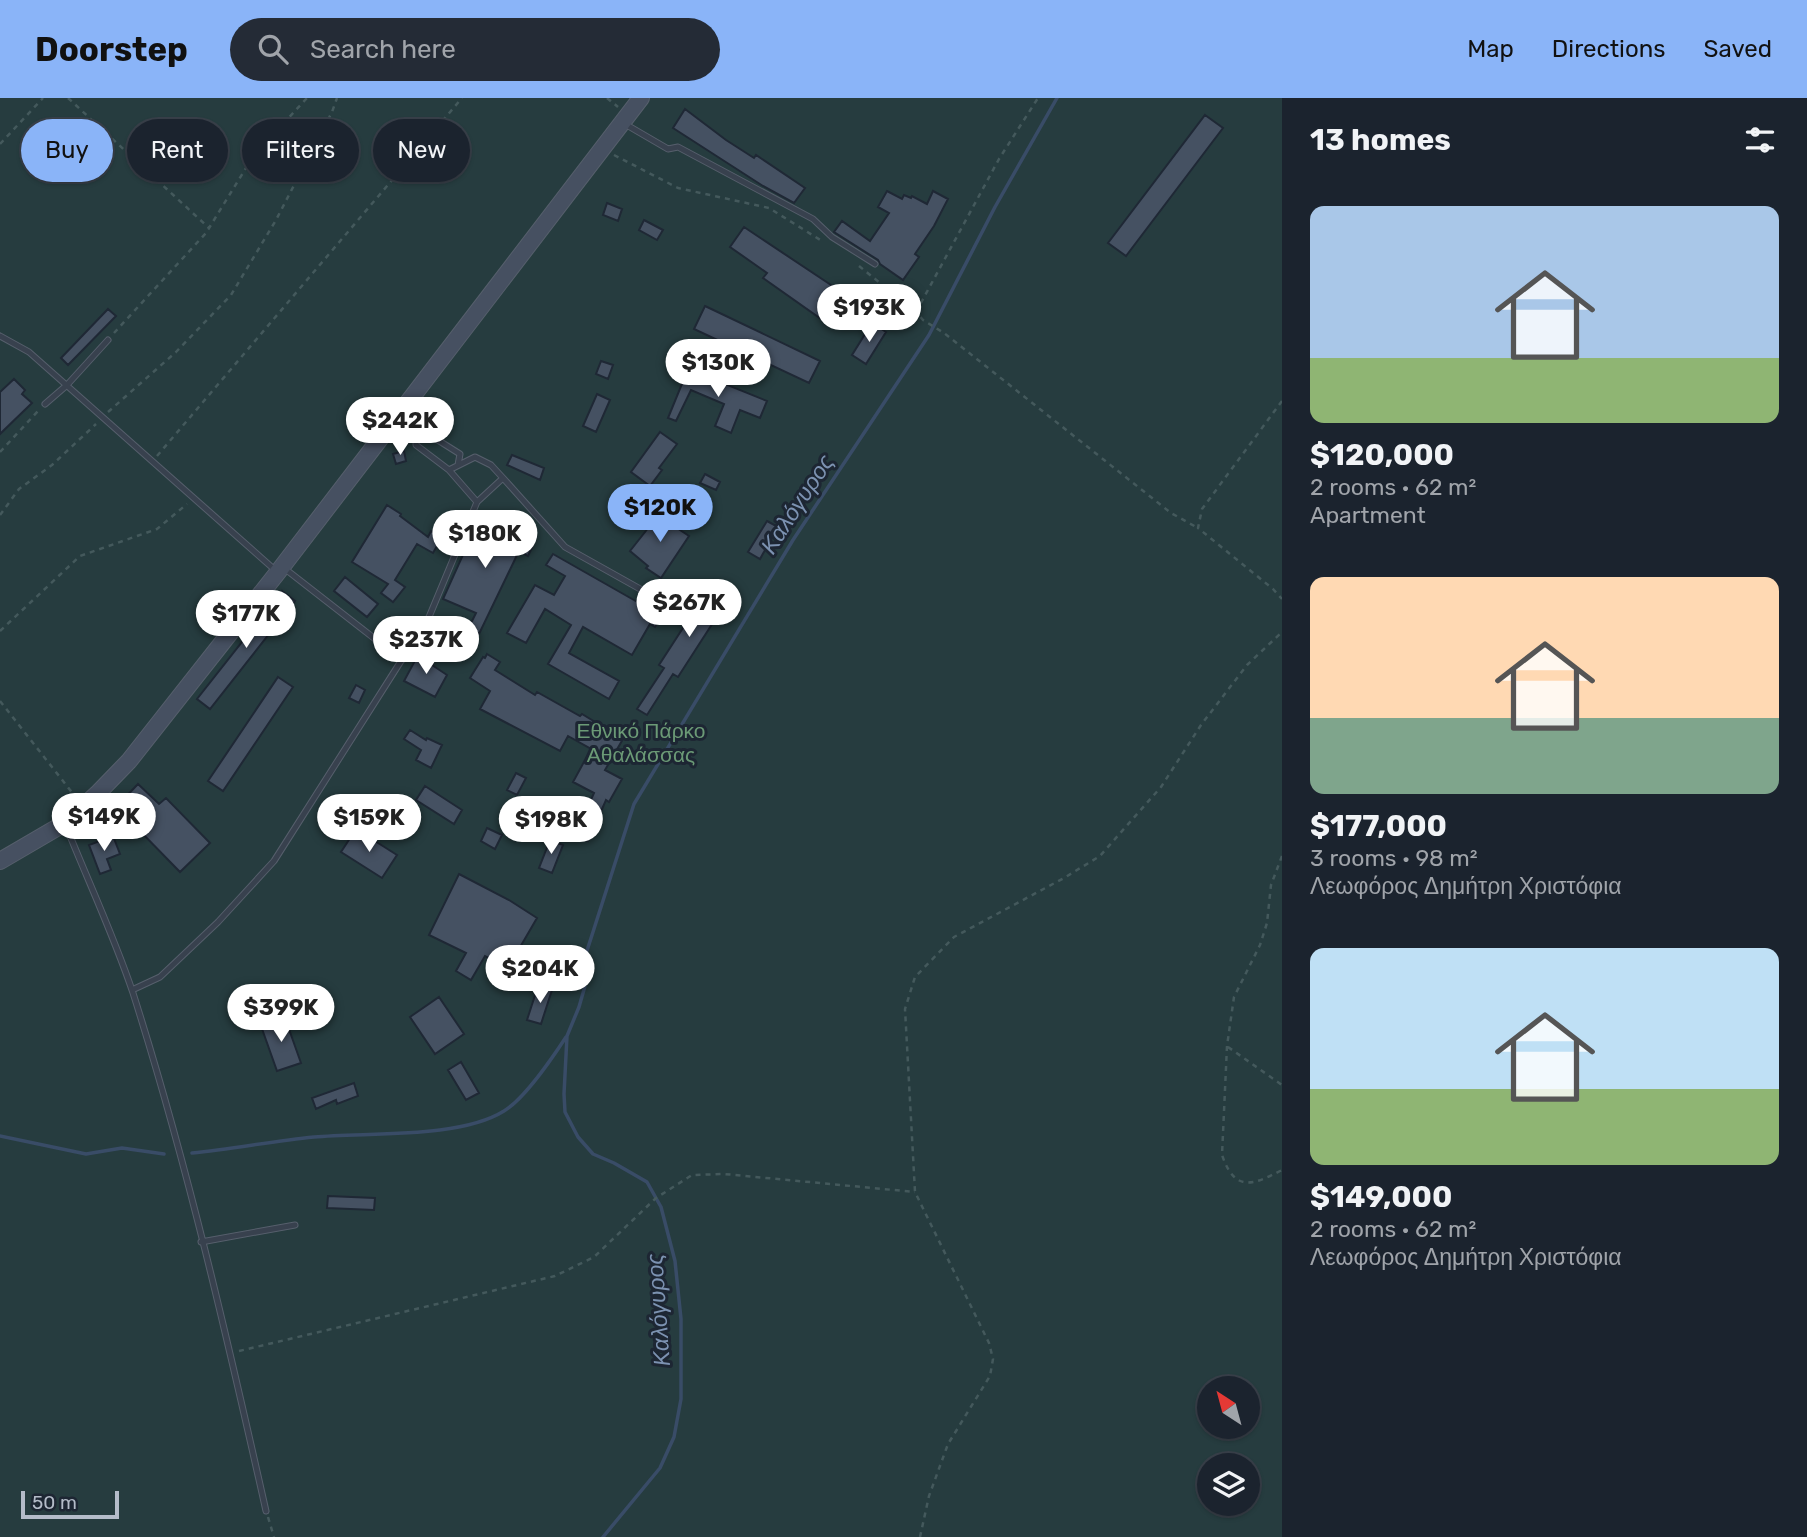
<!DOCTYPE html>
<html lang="en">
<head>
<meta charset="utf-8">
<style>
  :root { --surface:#1b232e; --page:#242b36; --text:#f1f3f6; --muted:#a0a4aa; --line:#39404a; --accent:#8ab4f8 }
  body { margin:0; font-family:Rubik,sans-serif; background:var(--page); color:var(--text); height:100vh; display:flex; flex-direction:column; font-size:26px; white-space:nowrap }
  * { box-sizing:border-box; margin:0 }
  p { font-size:23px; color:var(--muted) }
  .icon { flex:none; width:38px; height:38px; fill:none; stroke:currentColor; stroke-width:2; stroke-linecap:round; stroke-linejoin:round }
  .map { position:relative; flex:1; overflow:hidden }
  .side { display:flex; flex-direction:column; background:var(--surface); width:525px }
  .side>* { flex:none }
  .top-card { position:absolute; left:21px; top:21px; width:665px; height:63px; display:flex; gap:14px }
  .needle { width:46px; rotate:324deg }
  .controls { position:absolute; left:1197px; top:1278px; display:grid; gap:14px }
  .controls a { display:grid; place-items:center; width:63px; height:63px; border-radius:50%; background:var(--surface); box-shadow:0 2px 5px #0004,0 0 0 2px var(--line); font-size:35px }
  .scale { position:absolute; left:21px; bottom:18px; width:98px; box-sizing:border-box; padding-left:7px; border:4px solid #b4bcc9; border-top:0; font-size:19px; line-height:24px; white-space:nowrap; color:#b4bcc9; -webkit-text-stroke:5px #1d2633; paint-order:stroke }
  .price { position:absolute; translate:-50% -60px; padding:0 16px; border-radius:24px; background:#fff; color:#222; font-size:23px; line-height:46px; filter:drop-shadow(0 2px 4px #0008) }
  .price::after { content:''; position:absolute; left:50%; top:42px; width:21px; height:16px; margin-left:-10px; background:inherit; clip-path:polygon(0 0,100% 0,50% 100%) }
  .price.selected { background:var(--accent); color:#111 }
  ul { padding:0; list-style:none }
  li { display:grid; align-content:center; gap:14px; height:371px; padding:0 28px }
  li span { display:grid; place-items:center; height:217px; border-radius:14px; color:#555 }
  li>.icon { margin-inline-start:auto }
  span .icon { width:126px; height:126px; fill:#fffc; stroke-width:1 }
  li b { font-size:30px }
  h2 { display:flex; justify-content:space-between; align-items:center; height:84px; padding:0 28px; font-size:30px }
  .chip { padding:0 24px; border-radius:32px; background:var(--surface); box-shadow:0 2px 5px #0004,0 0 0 2px var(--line); font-size:24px; line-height:63px }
  .chip.selected { background:var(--accent); color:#111 }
  header { display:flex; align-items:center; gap:42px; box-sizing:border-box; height:98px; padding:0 35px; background:var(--accent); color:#111 }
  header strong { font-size:33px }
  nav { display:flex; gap:38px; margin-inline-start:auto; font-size:24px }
  .search { width:490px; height:63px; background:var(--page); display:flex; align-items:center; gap:18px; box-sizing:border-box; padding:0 24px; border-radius:38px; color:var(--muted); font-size:26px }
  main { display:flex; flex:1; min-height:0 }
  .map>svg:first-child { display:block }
  .green { fill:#263c3f; fill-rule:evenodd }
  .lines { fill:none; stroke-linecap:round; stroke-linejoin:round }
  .stream { stroke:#394c67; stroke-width:3.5 }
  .building { fill:#455162; stroke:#1f2835; stroke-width:2 }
  .lane-casing { stroke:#565f6c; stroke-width:7 }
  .secondary-casing { stroke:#565f6c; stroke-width:18 }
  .path { stroke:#44595c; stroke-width:2.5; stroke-dasharray:5 5; stroke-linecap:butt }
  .lane { stroke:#38414e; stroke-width:5 }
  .secondary { stroke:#465061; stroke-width:16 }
  .labels { text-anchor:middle; stroke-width:6; stroke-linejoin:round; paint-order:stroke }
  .park-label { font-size:21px; fill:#6b9a76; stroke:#1d2633 }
  .water-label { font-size:23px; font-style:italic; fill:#7c92b1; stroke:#1d2633 }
</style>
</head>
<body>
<header>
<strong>Doorstep</strong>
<div class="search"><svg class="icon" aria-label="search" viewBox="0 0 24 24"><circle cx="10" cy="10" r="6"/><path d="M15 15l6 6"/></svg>Search here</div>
<nav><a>Map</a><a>Directions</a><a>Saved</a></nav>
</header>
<main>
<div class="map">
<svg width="1282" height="1439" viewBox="0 0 1282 1439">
  <rect width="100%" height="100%" fill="#242f3e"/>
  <path class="green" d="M 0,0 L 1282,0 L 1282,1439 L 0,1439 ZM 1209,1290 L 1248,1290 L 1248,1328 L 1209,1328 ZM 1209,1367 L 1248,1367 L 1248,1405 L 1209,1405 Z"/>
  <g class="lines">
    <path class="stream" d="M 0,1038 L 86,1056 L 122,1050 L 164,1056
      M 192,1055 C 233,1051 273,1043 314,1039 C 368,1034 459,1041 504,1013 C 524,1001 553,959 566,939
      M 603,1439 L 660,1370 L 674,1339 L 681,1301 L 681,1221 L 675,1163 L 661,1109 L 647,1084 L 614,1065 L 593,1056 L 578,1039 L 565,1014 L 564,996 L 567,938 L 579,909 L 585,888 L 582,878 L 584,862 L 634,706 L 793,442 L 929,237 L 995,109 L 1057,0"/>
  </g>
  <path class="building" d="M 685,11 L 726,42 L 754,60 L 756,57 L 805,90 L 794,105 L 763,88 L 673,30 Z
    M 1205,17 L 1223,30 L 1126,158 L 1108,145 Z
    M 887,93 L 902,101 L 904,97 L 911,100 L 912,98 L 927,106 L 933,93 L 948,101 L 934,128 L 915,156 L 919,159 L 903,182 L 880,166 L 878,162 L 834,134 L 842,123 L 870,143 L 889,115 L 878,109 Z
    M 607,105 L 622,111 L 618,123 L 603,117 Z
    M 644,122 L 663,132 L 657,142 L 639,132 Z
    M 744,129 L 843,195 L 824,223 L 763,180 L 767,175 L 730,149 Z
    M 705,208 L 820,263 L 809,285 L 694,231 Z
    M 108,211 L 116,218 L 68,267 L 61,260 Z
    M 872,225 L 886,234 L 866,266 L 852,257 Z
    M 601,263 L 613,267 L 608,281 L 596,276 Z
    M 688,271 L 767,303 L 760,320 L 740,312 L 731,335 L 715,328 L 724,306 L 691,292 L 676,323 L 668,320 Z
    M 14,281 L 25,292 L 22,296 L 32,305 L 0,336 L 0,294 Z
    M 597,296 L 610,302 L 596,334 L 583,328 Z
    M 660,334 L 677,346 L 659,370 L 662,372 L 650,388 L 631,374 Z
    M 404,353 L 406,363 L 396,366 L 393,356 Z
    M 512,357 L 544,370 L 540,382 L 507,367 Z
    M 705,376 L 720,384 L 716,392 L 700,385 Z
    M 387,407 L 401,416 L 400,418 L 428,439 L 431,433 L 442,439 L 433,455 L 417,446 L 395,482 L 405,489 L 393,504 L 381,495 L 388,486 L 352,464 Z
    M 664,410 L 673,417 L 668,424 L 689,438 L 661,480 L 646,470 L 648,468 L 630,453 Z
    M 480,419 L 534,445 L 528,458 L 519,453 L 479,536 L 468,531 L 476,515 L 443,501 Z
    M 767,423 L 778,429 L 760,461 L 748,454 Z
    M 553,456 L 662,518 L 655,529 L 650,526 L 632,557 L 583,529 L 569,555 L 619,583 L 609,601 L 548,566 L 571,527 L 545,511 L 526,545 L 507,535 L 535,487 L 554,497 L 565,478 L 546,467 Z
    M 345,479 L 378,506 L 367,519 L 334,493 Z
    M 714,482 L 736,494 L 721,519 L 718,517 L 678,579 L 673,576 L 647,617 L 637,611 L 664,570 L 659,567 Z
    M 282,493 L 295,503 L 210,611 L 197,601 Z
    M 487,556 L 500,564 L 495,572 L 535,597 L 537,594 L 580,618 L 582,616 L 623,641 L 605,672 L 622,681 L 609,704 L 606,702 L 588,743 L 575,738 L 594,695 L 573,684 L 591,651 L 568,638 L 560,653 L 480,611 L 490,593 L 470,580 L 483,559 L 485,560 Z
    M 418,557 L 433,565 L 432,567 L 447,577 L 435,599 L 404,583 Z
    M 278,579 L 293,589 L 223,693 L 208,683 Z
    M 356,587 L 365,592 L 359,605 L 349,600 Z
    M 410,632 L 426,642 L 427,640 L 442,647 L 431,670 L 416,662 L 421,652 L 404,641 Z
    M 516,675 L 526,680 L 517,697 L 507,692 Z
    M 138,686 L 159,706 L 166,700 L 210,745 L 180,774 L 136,729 L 139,727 L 118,707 Z
    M 425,688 L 462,712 L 454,726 L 416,702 Z
    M 487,730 L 502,737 L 495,751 L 481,743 Z
    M 356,731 L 397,757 L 382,780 L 341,754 Z
    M 113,738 L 120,756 L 107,761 L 111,772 L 100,776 L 89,747 Z
    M 550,742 L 563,747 L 552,775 L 539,770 Z
    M 459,776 L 509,802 L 537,820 L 508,870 L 485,858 L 471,882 L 456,873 L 466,855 L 429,837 Z
    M 538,888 L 552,892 L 541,926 L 527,922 Z
    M 439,899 L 464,936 L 435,956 L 410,919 Z
    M 285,920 L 301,965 L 277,973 L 261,928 Z
    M 461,964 L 479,995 L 466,1002 L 448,972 Z
    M 354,985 L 358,998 L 337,1006 L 336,1002 L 316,1011 L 312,1000 Z
    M 328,1098 L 375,1100 L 374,1112 L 327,1110 Z"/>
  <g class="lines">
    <defs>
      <path id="lane" d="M 625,26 L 668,51 L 678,49 L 813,121 L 832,139 L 875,166
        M 0,238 L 29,254 L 275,472
        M 45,306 L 67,287 L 108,242
        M 398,322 L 416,336 L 425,334 L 460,356 L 458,367
        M 449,372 L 477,404
        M 503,380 L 565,449 L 667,506
        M 284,470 L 402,562
        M 66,728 C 88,783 114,838 133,895 C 187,1065 227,1239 266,1413
        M 132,892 L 160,879 L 218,824 L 274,763 L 429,519 L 477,404 L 503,380 L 491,367 L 475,359 L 449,372 L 416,347 L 416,336
        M 201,1144 L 295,1127"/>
      <path id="secondary" d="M 0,763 L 65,725 L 97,696 L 129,663 L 278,474 L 641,0"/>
    </defs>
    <use href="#lane" class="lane-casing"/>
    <use href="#secondary" class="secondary-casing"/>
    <path class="path" d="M 68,0 L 209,130
      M 607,0 L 618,9
      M 0,46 L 43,0
      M 614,57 L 678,90 L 769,110 L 822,143
      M 859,168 L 916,214 L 923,222 L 944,235 L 1171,415 L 1198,430
      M 916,214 L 999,61 L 1038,0
      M 114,235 L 206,135 L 254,57 L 307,0
      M 1282,303 L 1202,411 L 1198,430 L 1273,491 L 1282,501
      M 108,314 L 176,254 L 231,197 L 276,122 L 332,14 L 337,0
      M 0,354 L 38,313
      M 157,358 L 462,0
      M 0,417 L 19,391 L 52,367 L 96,326
      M 0,533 L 80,458 L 157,431 L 187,406
      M 0,603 L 74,697
      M 1282,758 L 1271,787 L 1267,825 L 1260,847 L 1234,899 L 1227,948 L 1222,1057 C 1235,1095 1253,1087 1282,1072
      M 1228,949 L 1282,987
      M 239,1253 L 555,1178 L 594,1159 L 656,1100 L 692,1077 L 724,1076 L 915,1094
      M 268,1419 L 274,1439
      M 920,1439 L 929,1398 L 948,1346 L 990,1278 L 993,1261 L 989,1245 L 915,1094 L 905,911 L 915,879 L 954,839 L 1064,780 L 1100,758 L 1161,689 L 1201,627 L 1247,567 L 1282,534"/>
    <use href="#lane" class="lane"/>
    <use href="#secondary" class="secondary"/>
  </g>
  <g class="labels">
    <g class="park-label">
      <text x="641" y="640">Εθνικό Πάρκο<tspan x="641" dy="24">Αθαλάσσας</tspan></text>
    </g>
    <g class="water-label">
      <text transform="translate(797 406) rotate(-57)" y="8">Καλόγυρος</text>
      <text transform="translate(658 1212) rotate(-94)" y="8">Καλόγυρος</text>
    </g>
  </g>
</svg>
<div class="controls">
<a><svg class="needle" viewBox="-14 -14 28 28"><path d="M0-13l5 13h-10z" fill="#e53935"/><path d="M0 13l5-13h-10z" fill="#a0a4aa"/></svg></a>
<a><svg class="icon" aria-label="layers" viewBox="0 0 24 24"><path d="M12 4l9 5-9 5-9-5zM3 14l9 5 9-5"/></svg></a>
</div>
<div class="scale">50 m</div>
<b class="price" style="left:869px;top:246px">$193K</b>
<b class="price" style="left:718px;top:301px">$130K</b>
<b class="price" style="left:400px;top:359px">$242K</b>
<b class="price selected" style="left:660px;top:446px">$120K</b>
<b class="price" style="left:485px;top:472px">$180K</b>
<b class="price" style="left:689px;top:541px">$267K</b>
<b class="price" style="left:246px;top:552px">$177K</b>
<b class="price" style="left:426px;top:578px">$237K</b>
<b class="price" style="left:104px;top:755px">$149K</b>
<b class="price" style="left:369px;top:756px">$159K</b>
<b class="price" style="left:551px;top:758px">$198K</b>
<b class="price" style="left:540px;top:907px">$204K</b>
<b class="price" style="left:281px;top:946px">$399K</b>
<div class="top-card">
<a class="chip selected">Buy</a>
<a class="chip">Rent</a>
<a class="chip">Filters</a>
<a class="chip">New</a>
</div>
</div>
<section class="side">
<h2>13 homes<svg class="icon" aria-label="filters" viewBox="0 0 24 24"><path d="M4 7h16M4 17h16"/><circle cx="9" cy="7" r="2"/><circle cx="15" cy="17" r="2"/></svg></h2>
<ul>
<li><span style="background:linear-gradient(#a9c7e8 70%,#8fb573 0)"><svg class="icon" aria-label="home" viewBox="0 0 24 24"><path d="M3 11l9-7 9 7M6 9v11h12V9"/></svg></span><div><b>$120,000</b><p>2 rooms · 62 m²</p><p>Apartment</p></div></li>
<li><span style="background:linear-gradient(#ffd9b3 65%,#7fa58c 0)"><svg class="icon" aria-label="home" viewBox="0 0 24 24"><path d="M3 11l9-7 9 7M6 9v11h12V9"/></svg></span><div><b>$177,000</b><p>3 rooms · 98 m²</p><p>Λεωφόρος Δημήτρη Χριστόφια</p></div></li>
<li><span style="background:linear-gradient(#bfe0f5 65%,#8fb573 0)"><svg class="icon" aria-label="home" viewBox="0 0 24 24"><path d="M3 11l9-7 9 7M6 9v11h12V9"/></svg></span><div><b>$149,000</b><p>2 rooms · 62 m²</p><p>Λεωφόρος Δημήτρη Χριστόφια</p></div></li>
</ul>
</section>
</main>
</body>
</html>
